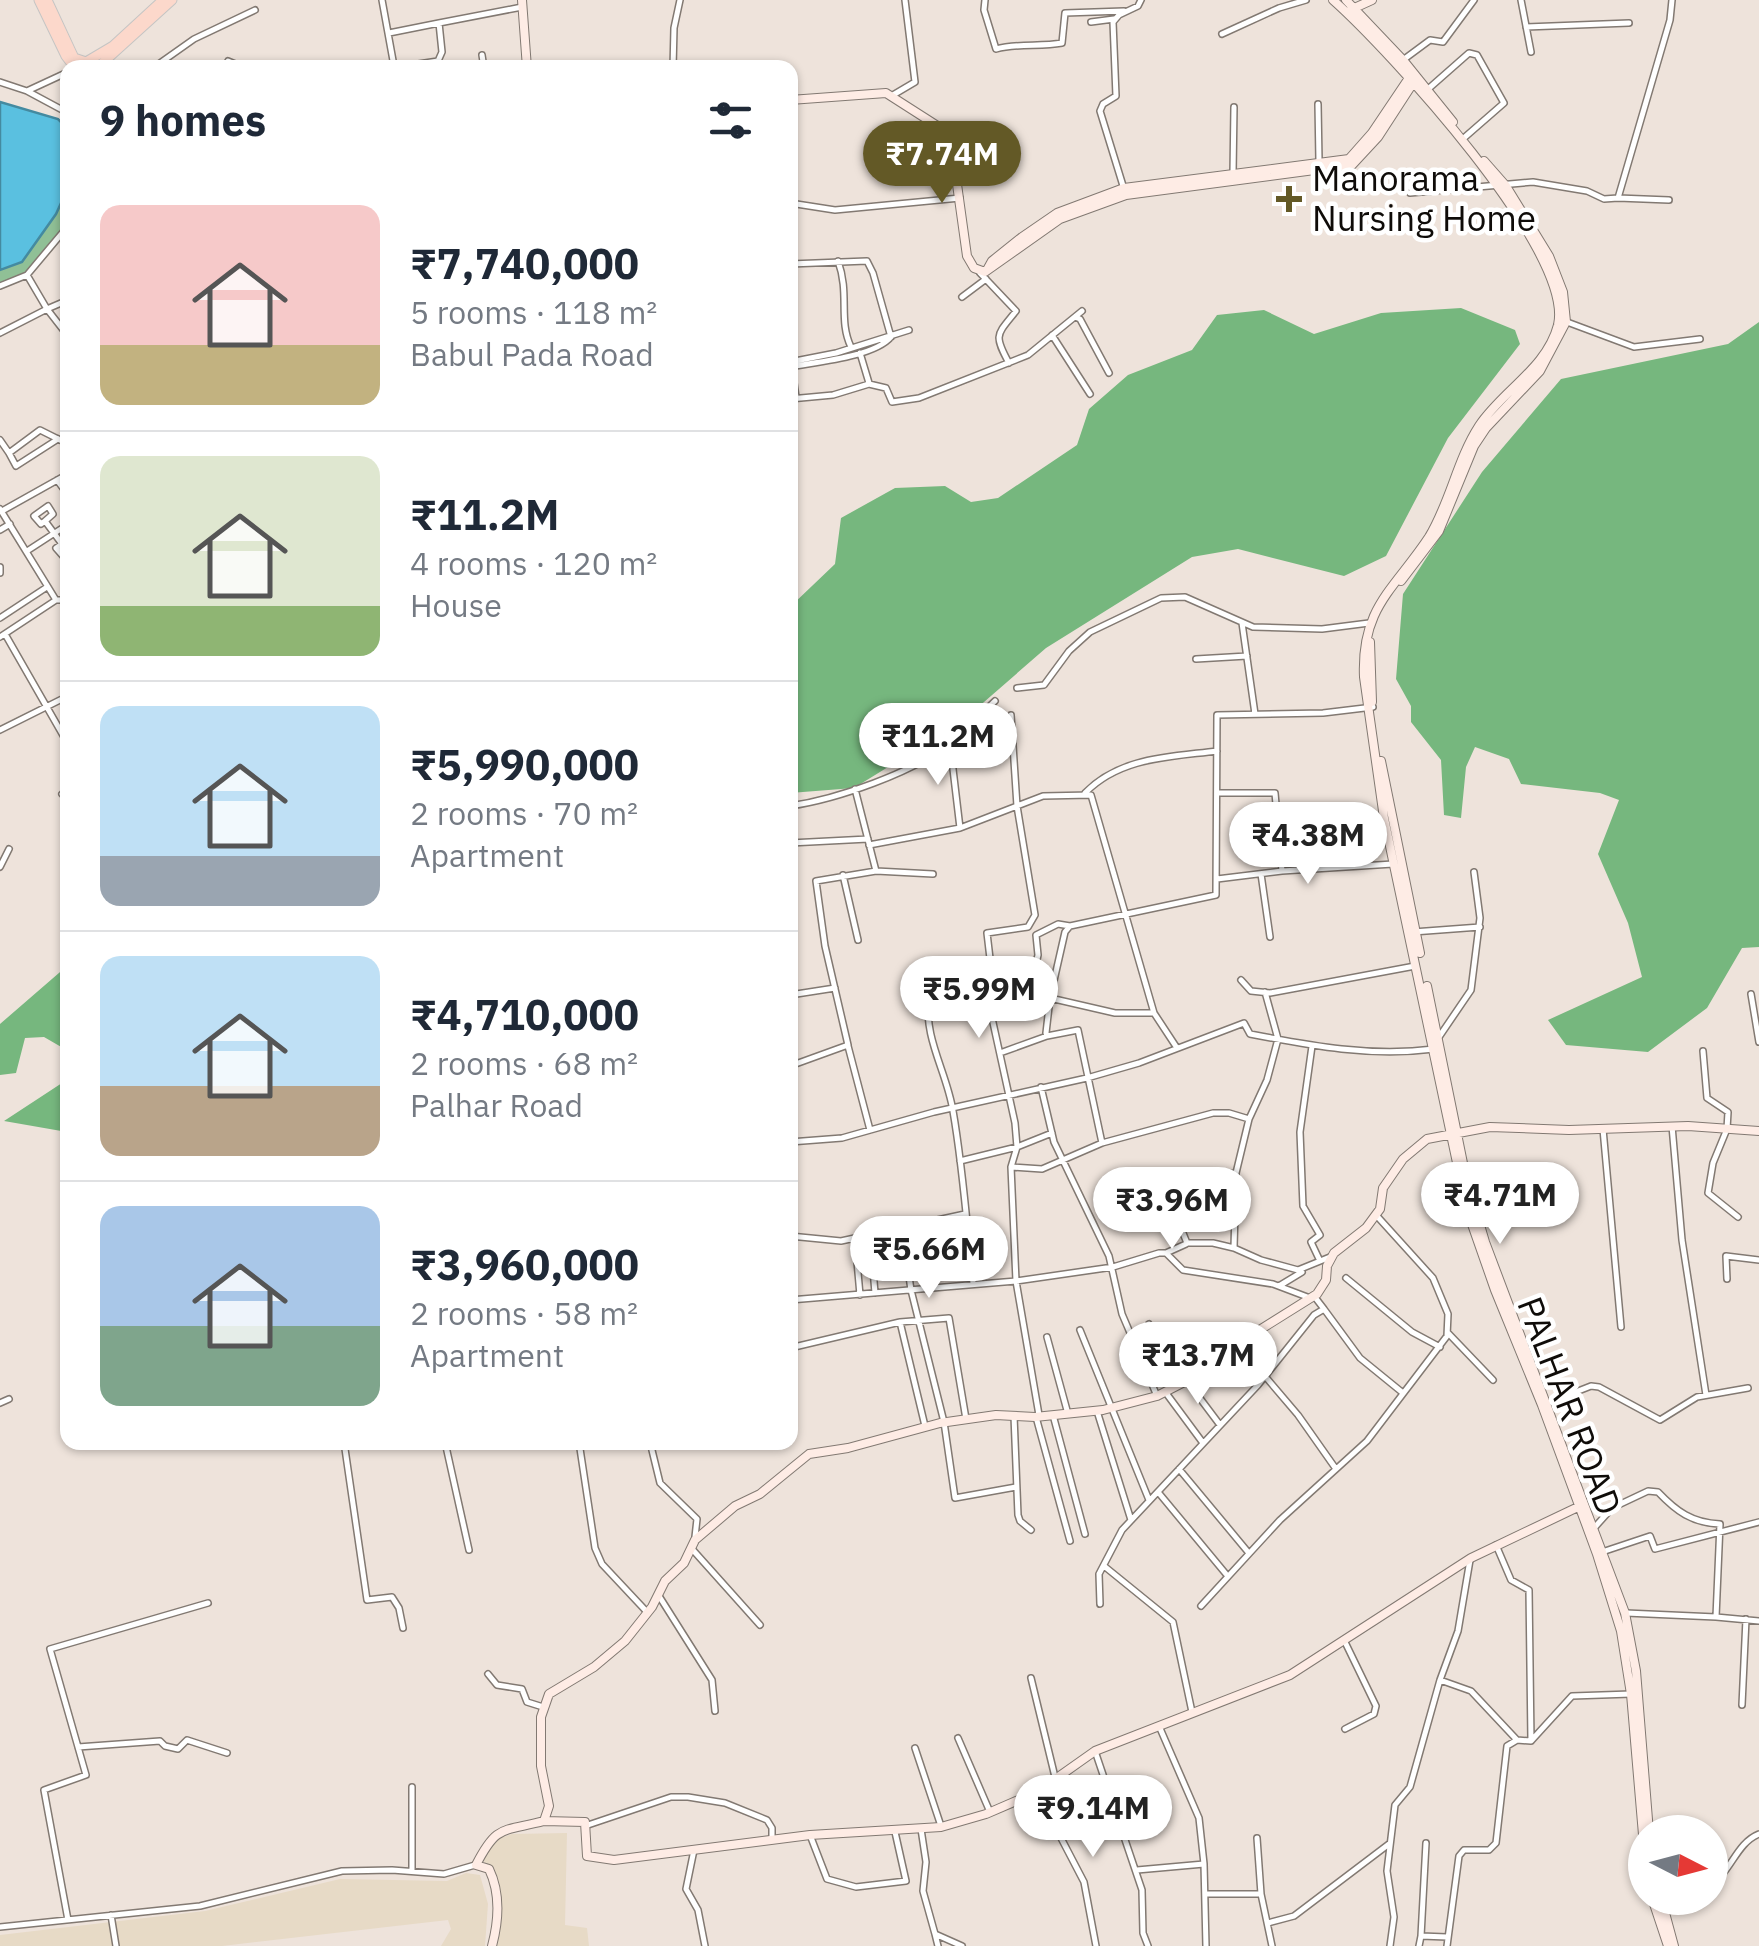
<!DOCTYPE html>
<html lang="en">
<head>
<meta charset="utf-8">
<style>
  :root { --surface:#fff; --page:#f2f2f3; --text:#1f2937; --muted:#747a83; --line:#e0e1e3; --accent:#635926 }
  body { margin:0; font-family:"IBM Plex Sans",sans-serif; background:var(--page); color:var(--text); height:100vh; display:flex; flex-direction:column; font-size:38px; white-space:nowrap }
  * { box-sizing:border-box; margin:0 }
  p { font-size:32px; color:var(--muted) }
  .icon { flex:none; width:55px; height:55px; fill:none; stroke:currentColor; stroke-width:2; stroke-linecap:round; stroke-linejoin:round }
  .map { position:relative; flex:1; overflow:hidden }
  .drawer { position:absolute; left:60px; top:60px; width:738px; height:1390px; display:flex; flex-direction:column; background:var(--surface); border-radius:20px; box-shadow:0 2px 8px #0004 }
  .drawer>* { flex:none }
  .needle { width:65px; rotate:96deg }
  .fabs { position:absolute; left:1628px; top:1815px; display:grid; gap:20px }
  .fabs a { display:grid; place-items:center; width:100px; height:100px; border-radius:50%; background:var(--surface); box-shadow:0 2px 8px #0004; font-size:50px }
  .price { position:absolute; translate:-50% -85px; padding:0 22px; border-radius:35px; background:#fff; color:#222; font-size:32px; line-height:65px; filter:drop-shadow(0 2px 5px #0008) }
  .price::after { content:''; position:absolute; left:50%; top:60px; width:30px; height:22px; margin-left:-15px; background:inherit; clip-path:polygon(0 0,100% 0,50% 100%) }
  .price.active { background:var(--accent); color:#fff }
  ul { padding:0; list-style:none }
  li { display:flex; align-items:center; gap:30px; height:250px; padding:0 40px }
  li+li { border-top:2px solid var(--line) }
  li span { display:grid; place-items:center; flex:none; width:280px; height:200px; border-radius:20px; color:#555 }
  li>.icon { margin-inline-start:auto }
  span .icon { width:120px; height:120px; fill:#fffc; stroke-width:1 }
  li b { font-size:42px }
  h2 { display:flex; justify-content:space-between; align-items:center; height:120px; padding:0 40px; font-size:42px }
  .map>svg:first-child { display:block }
  .industrial { fill:#e7dac6 }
  .green { fill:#90c096 }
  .forest { fill:#76b77e }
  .water { fill:#5ac0e0; stroke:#448aa0; stroke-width:2.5 }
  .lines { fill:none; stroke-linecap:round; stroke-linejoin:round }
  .street-casing { stroke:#827972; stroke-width:8 }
  .secondary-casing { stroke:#827972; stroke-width:10 }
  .primary-casing { stroke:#c5c5c4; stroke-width:11 }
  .street { stroke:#fff; stroke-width:5 }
  .secondary { stroke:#feece5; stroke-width:8 }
  .primary { stroke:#fcd8cb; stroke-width:9 }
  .poi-dot { fill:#635926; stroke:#fff; stroke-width:4 }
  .labels { text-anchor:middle; stroke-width:9; stroke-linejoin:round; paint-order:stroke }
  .poi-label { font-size:35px; fill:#0f0c09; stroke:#fff; text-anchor:start }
  .street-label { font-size:35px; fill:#0f0c09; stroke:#fff }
</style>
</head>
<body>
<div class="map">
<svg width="1759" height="1946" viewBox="0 0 1759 1946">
  <rect width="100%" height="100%" fill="#eee3db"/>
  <path class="industrial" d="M 567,1833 L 565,1925 L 587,1928 L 589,1946 L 496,1946 L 499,1891 L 489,1866 L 482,1860 L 494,1840 L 512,1834 Z
    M 466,1873 L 480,1875 L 488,1904 L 485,1946 L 441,1946 L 451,1929 L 448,1920 L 222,1946 L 0,1946 L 0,1935 L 205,1911 L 340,1879 L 447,1881 Z"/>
  <path class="green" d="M 67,190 L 67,226 L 27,275 L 0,286 L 0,270 L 22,261 L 56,214 Z"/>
  <path class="forest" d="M 1461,308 L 1515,330 L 1520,344 L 1448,438 L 1386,556 L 1344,576 L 1238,549 L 1192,557 L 1046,648 L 961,722 L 854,788 L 790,793 L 790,607 L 835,564 L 841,518 L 895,488 L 945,486 L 971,502 L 998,498 L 1077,445 L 1089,409 L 1128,375 L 1192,350 L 1217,315 L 1264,310 L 1314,334 L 1381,313 Z
    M 1759,322 L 1759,947 L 1742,948 L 1707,1008 L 1648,1052 L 1566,1045 L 1548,1020 L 1642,977 L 1628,923 L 1598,854 L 1619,800 L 1600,793 L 1521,784 L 1509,759 L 1475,747 L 1466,767 L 1461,818 L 1444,815 L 1441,760 L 1411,722 L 1411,706 L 1396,679 L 1403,594 L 1482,472 L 1561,379 L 1728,344 Z
    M 67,966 L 67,1132 L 4,1121 L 62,1083 L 63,1048 L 44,1037 L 25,1038 L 16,1073 L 0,1075 L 0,1024 Z"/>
  <path class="water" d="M 0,102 L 58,119 L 68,129 L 67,190 L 56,214 L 22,262 L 0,270 Z"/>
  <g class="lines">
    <defs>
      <path id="street" d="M 382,0 L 394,66
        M 985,0 L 984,10 L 996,49 C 1018,43 1040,47 1062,43 L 1065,13 L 1124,11
        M 1521,0 L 1531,52
        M 1091,22 L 1114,19
        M 1526,27 L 1629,23
        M 389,33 L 439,23
        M 1222,34 L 1279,8 L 1306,0
        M 482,55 L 484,68
        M 1403,60 L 1430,40 L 1443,42 L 1474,0
        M 228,61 L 245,68
        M 153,68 L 194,39 L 255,10
        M 392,68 L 438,61 L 442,52 L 439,23 L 522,7
        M 673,68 L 674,28 L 680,0
        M 0,82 L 27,91 L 68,72
        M 1427,90 L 1469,53 L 1477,55 L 1504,103 L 1465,137
        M 27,91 L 68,113
        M 893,95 L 915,82 L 905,0
        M 1318,104 L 1319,161
        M 790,152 L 790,205
        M 1233,173 L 1234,107
        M 1124,189 L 1100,111 L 1103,104 L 1116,96 L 1113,22 L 1119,15 L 1138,6 L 1141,0
        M 1410,193 L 1533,182 L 1587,191 L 1604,199 L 1618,198 L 1670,20 L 1672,0
        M 1618,198 L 1669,200
        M 790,203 L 835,210 L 960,198
        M 838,261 C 850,294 838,320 851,347
        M 790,264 L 867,261 L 873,273 L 891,337
        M 980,273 L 1016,311 C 997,335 993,334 1009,363
        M 0,286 L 27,275 L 68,226
        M 962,297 L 986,279
        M 68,300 L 47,309 L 68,336
        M 1075,317 L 1080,319 L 1109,373
        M 1567,322 L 1634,347 L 1700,339
        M 0,333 L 47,309 L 27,275
        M 1052,335 L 1090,394
        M 860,353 L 869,383
        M 790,355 L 796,397
        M 790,362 L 836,353 L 909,330
        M 790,367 C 816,362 874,357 891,337
        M 790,399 L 833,395 L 869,384 L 886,388 L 892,402 L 919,398 L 1028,355 L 1082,311
        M 0,440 L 9,453 L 40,430 L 68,444
        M 9,453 L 16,466 L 58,439
        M 57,480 L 68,495
        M 0,509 L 56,600
        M 2,511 L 68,474
        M 45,521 L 53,514 L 48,506 L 34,516 L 41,524 L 45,521 L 62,544 L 56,548 L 63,556 L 68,553
        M 0,530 L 10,524
        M 27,551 L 67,525
        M 0,567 L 0,573
        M 0,618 L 47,587
        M 1242,623 L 1255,714
        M 5,634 L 68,744
        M 0,637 L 56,600 L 68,600
        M 1196,659 L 1247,656
        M 1017,688 L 1044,685 L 1069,651 L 1090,632 L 1161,598 L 1185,597 L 1253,627 L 1322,629 L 1369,623
        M 0,730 L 68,696
        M 950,744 L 960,828
        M 855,789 L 876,871
        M 1085,793 C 1120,757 1170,757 1217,751
        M 1218,793 L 1275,793 L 1282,871
        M 62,794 L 68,790
        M 790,806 C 838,799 911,773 950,744 C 967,732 980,715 995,701
        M 790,843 L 868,839
        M 869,845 L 960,828 L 1043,796 L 1091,795 L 1154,1013 L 1177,1048
        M 0,867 L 9,849
        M 1261,874 L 1270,937
        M 843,875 L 858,940
        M 1217,879 L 1282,871 L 1393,864
        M 1413,932 L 1480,927
        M 991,967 L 987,933 L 1028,927 L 1035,915 L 1017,806 L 1011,715
        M 978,976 L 1033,977 L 1038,955 L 1036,935 L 1058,924 L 1070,926
        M 1241,980 L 1251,991 L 1270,993 L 1415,966
        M 1265,992 L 1278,1039 L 1267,1080 L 1249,1119 L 1236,1173 L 1234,1248 L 1261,1260 L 1298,1270 L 1330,1257
        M 1751,994 L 1759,1042
        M 790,995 L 835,988
        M 1439,1037 L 1471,990 L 1480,918 L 1474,872
        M 848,1046 L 870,1130
        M 1312,1046 L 1300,1132 L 1303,1206 L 1320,1235 L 1311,1242 L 1320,1261
        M 790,1049 L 793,1065
        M 1703,1051 L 1707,1098 L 1728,1112 L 1727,1129 L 1713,1163 L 1708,1193 L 1738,1217
        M 1000,1053 L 1047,1036
        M 790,1066 L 848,1045 L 825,946 L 816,881 L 876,871 L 933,874
        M 1041,1087 L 1054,1142 L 1109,1256 L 1122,1314 L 1157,1396
        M 1672,1126 L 1682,1240 L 1706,1395
        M 1603,1129 L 1621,1327
        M 790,1142 L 842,1138 L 934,1112 L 1087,1078 L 1139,1063 L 1244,1023 L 1250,1034 C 1312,1046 1371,1057 1434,1049
        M 1102,1143 L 1078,1030 L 1047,1036 L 1046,1033 L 1050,998 L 1065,932 L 1070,926 L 1216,895 L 1217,715 L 1323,713 L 1373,707
        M 960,1161 L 1017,1147 L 1052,1133
        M 1012,1167 L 1042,1169 L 1102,1143 L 1213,1113 L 1229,1113 L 1249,1119
        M 1165,1189 L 1187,1243 L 1213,1243 L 1234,1248
        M 1156,1192 L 1189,1178 L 1236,1173
        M 902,1228 L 911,1290 L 944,1422 L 955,1498 L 1016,1487
        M 790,1236 L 841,1241 L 965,1214
        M 855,1239 L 860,1295
        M 871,1245 L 875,1293
        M 1166,1253 L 1186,1244
        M 1346,1278 L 1412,1332 L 1440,1347
        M 1727,1279 L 1726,1256 L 1759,1260
        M 973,1283 C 967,1226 963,1168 953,1111 C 947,1072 923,1038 929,997 L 976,992
        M 1279,1286 L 1302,1272
        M 790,1300 L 1016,1281 L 1113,1267 L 1159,1253 L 1166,1253 L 1183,1270 L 1273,1284 L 1310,1298
        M 1324,1309 L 1360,1358 L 1403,1393
        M 900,1322 L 925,1426
        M 1149,1324 L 1176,1386
        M 1080,1330 L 1149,1500
        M 1448,1333 L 1493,1380
        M 1047,1337 L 1068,1414
        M 790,1348 L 900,1322 L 949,1318 L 966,1419
        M 1264,1375 L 1298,1415 L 1336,1469
        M 1187,1381 L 1220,1425
        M 1166,1393 L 1203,1443
        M 0,1403 L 9,1399
        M 1545,1404 L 1591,1386 L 1599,1387 L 1660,1420 L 1697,1397 L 1748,1388
        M 1097,1411 L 1131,1520
        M 1039,1415 L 1016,1281 L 1011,1167 L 1017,1147 L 1015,1123 L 992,1018 L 990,990 L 1050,998 L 1115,1013 L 1154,1013
        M 1053,1415 L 1085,1534
        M 1014,1416 L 1018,1515 L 1020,1521 L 1031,1530
        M 1036,1417 L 1070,1541
        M 344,1442 L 367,1600 L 392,1597 L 399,1608 L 403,1628
        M 445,1442 L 469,1550
        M 579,1442 L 595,1548 L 602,1564 L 647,1612
        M 650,1442 L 660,1483 L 697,1519 L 695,1537
        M 1179,1469 L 1248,1552
        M 1158,1492 L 1226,1574
        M 1595,1527 L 1612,1508 L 1648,1491 L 1658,1492 C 1676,1511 1692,1523 1720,1524 L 1716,1617 L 1626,1613
        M 1496,1545 L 1511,1580 L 1529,1590 L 1531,1741
        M 692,1549 L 760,1625
        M 1602,1552 L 1650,1536 L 1655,1549 L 1759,1522
        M 1104,1566 L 1173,1622 L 1192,1712
        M 659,1596 L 712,1680 L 715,1711
        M 1100,1604 L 1099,1574 L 1122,1530 L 1258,1385 L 1314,1315 L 1324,1309 L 1314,1296
        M 1201,1606 L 1280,1520 L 1367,1441 L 1447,1336 L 1448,1314 L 1433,1278 L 1376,1215
        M 1716,1617 L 1759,1621
        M 1344,1640 L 1376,1706 L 1374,1714 L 1345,1729
        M 488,1674 L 497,1685 L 522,1689 L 527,1702 L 543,1707
        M 1031,1678 L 1055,1777
        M 1440,1680 L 1471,1691 L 1517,1740
        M 1742,1705 L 1746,1619
        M 1159,1726 L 1199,1818 L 1204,1864
        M 958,1738 L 990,1812
        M 78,1747 L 160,1741 L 165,1746 L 178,1749 L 187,1740 L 227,1753
        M 915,1748 L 941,1826
        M 1095,1751 L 1142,1890 L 1143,1933 L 1148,1946
        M 1037,1792 L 1084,1882 L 1096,1946
        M 585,1826 L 671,1797 L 688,1797 L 725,1803 L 767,1820 L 772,1828 L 772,1840
        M 921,1829 L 926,1862 L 923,1891 L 935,1934 L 962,1946
        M 810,1835 L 827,1879 L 856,1887 L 906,1881 L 895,1832
        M 1257,1838 L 1261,1894 L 1272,1946
        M 694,1850 L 686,1889 L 698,1910 L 705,1946
        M 1137,1870 L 1204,1864 L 1206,1946
        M 412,1871 L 412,1787
        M 1710,1885 C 1731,1873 1736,1843 1759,1834
        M 1205,1894 L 1261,1894
        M 1653,1903 L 1670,1898
        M 111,1915 L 116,1946
        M 68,1920 L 44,1790 L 86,1775 L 50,1649 L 208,1603
        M 1268,1923 L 1294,1916 L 1389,1844
        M 0,1927 L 200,1906 L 342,1871 L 392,1870 L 444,1874 L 475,1865
        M 935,1934 L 938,1946
        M 1421,1936 L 1426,1843
        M 1390,1946 L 1394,1917 L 1387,1871 L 1395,1805 L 1410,1787 L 1440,1680 L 1458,1631 L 1470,1560
        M 1419,1946 L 1421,1936 L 1447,1937
        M 1447,1946 L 1459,1856 L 1464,1850 L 1489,1850 L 1496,1843 L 1507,1746 L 1517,1740 L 1531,1741 L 1572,1696 L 1631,1694"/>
      <path id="secondary" d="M 522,0 L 527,68
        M 1333,0 C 1388,49 1575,251 1558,325 C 1547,368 1502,391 1479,426 C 1457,460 1450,503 1429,537 C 1394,590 1361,607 1364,677 L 1384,818 L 1467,1210 L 1495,1290 L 1542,1405 L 1597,1554 L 1621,1631 L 1631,1694 L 1645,1858
        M 1346,0 L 1403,60 L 1453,122
        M 1350,10 L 1372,0
        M 790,100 L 886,93 L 950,134 L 967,256 L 974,268 L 985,272 L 1060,219 L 1126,195 L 1352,165 L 1378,137 L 1415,80
        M 987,270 L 992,261 L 1022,237 L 1057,213 L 1124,188 L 1349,159 L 1372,133 L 1411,75
        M 1401,581 L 1439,531 L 1474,446 L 1486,428 L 1540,371 L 1566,322 L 1563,292 L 1549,256 L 1506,186 L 1484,161
        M 1370,642 L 1372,702
        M 1381,761 L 1420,953
        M 1427,986 L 1466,1178 L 1485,1242 L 1625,1613 L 1636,1671 L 1649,1832
        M 544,1821 L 585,1822 L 587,1856 L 614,1860 L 810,1835 L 941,1827 L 986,1814 L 1037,1792 L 1095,1751 L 1290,1675 L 1471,1558 L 1578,1507
        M 1652,1898 L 1668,1946
        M 1661,1898 L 1674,1946
        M 492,1946 C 499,1920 501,1894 489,1869 L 476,1865 C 497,1824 502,1832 544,1821 L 549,1806 L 541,1766 L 541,1717 L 549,1694 L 594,1667 L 625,1641 L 652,1607 L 665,1581 L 684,1563 L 695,1540 L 735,1506 L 760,1494 L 809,1454 L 848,1448 L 940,1423 L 996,1415 L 1035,1417 L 1103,1410 L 1157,1396 L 1196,1376 L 1250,1336 L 1317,1294 L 1326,1280 L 1327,1266 L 1334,1253 L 1366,1228 L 1380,1209 L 1383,1188 L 1403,1159 L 1427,1139 L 1490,1127 L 1569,1130 L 1688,1126 L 1759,1131"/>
      <path id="primary" d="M 39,0 L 66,56 L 75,68
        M 47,0 L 74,58 L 86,62 L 113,46 L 163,0
        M 97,68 L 172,0"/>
    </defs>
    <use href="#street" class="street-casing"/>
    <use href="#secondary" class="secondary-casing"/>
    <use href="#primary" class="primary-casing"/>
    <use href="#street" class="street"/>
    <use href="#secondary" class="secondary"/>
    <use href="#primary" class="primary"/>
  </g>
  <path class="poi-dot" d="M1284 184h10v10h10v10h-10v10h-10v-10h-10v-10h10z"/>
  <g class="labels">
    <g class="poi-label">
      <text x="1312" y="191">Manorama<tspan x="1312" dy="40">Nursing Home</tspan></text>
    </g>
    <g class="street-label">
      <text transform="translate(1569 1406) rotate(69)" y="12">PALHAR ROAD</text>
    </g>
  </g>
</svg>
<div class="fabs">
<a><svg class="needle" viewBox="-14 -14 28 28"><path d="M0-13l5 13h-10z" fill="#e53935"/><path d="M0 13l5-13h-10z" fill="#747a83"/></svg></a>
</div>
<b class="price active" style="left:942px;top:206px">₹7.74M</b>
<b class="price" style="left:938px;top:788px">₹11.2M</b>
<b class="price" style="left:1308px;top:887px">₹4.38M</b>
<b class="price" style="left:979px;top:1041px">₹5.99M</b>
<b class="price" style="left:1500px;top:1247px">₹4.71M</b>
<b class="price" style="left:1172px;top:1252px">₹3.96M</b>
<b class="price" style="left:929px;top:1301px">₹5.66M</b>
<b class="price" style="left:1198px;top:1407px">₹13.7M</b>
<b class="price" style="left:1093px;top:1860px">₹9.14M</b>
<section class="drawer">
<h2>9 homes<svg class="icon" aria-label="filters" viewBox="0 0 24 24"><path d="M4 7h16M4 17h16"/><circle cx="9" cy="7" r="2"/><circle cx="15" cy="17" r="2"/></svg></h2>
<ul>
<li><span style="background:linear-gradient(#f6c9c9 70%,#c2b280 0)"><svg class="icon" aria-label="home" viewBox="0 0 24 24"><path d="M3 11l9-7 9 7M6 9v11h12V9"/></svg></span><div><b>₹7,740,000</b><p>5 rooms · 118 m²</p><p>Babul Pada Road</p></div></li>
<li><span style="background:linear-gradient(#dfe7d0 75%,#8fb573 0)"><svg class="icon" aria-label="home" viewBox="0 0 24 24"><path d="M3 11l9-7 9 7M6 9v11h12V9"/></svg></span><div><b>₹11.2M</b><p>4 rooms · 120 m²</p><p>House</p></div></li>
<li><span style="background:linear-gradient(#bfe0f5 75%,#9aa5b1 0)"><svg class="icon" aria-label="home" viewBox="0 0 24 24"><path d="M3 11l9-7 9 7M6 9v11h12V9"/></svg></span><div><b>₹5,990,000</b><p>2 rooms · 70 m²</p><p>Apartment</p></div></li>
<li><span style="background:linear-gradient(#bfe0f5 65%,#b9a48a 0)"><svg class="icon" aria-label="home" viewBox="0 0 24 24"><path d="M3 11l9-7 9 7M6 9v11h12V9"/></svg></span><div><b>₹4,710,000</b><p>2 rooms · 68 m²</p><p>Palhar Road</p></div></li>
<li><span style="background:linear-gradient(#a9c7e8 60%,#7fa58c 0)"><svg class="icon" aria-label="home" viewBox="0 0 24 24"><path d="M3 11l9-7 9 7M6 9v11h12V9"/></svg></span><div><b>₹3,960,000</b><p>2 rooms · 58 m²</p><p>Apartment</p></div></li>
</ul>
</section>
</div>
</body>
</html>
